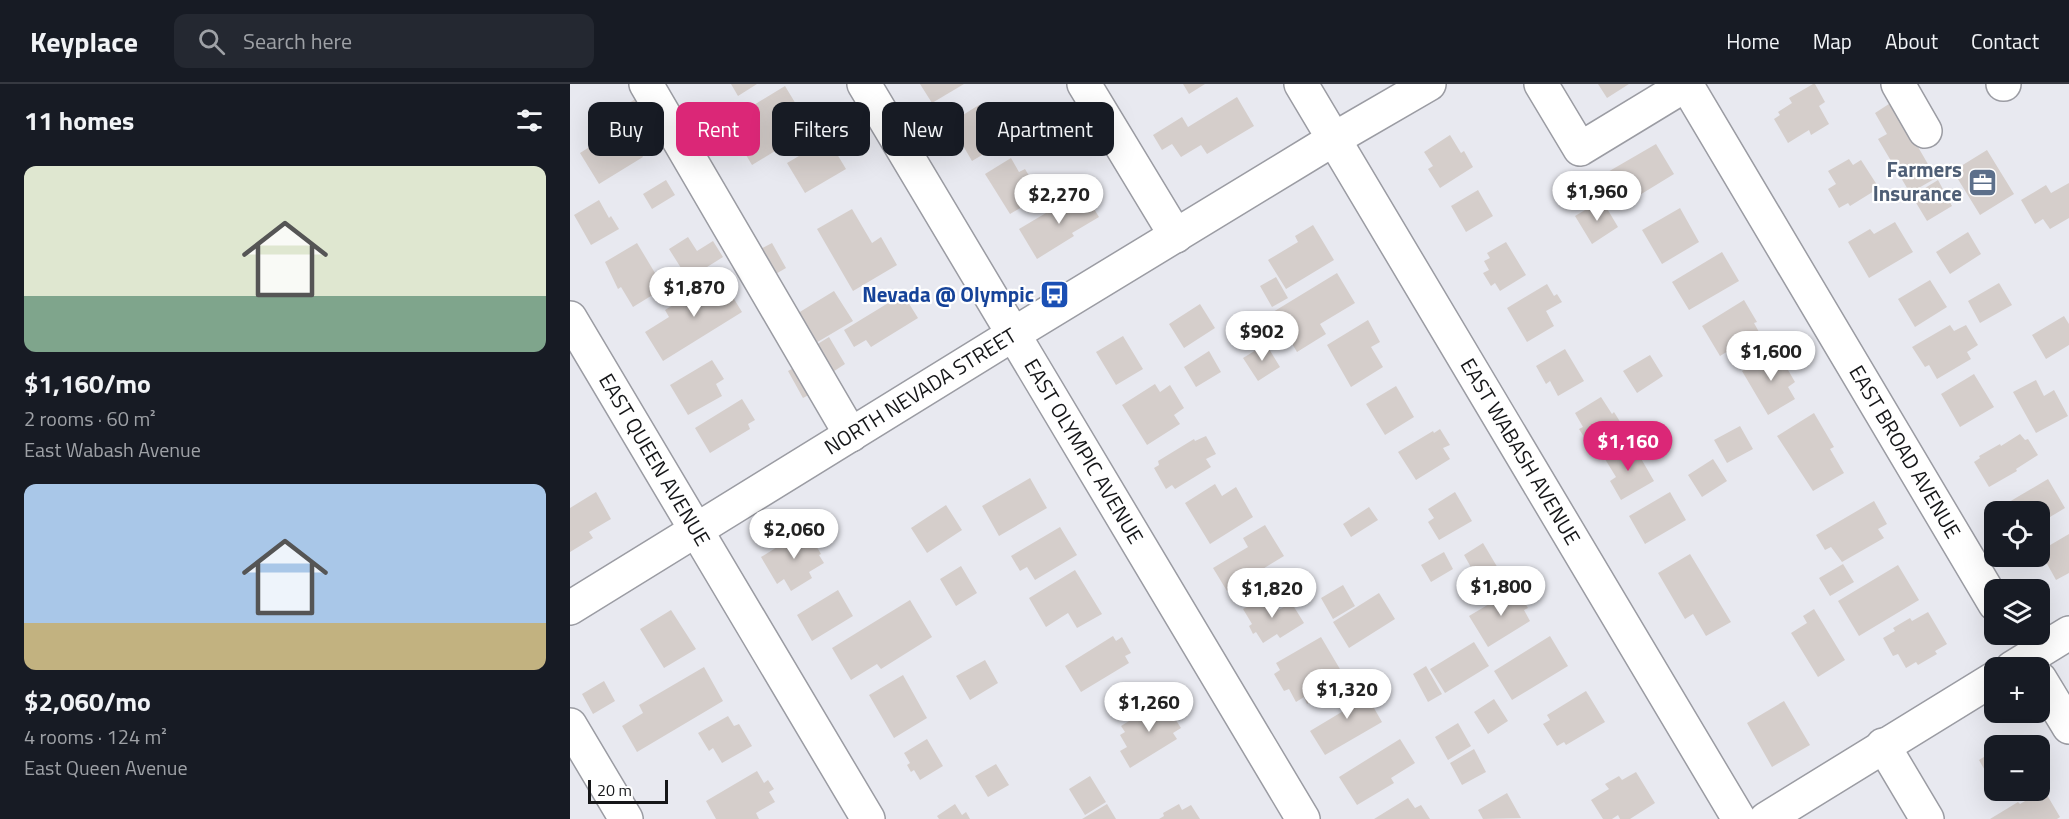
<!DOCTYPE html>
<html lang="en">
<head>
<meta charset="utf-8">
<style>
  :root { --surface:#171b24; --page:#242831; --text:#f1f3f6; --muted:#9ea1a6; --line:#363941; --accent:#db2777 }
  body { margin:0; font-family:"Titillium Web",sans-serif; background:var(--page); color:var(--text); height:100vh; display:flex; flex-direction:column; font-size:22px; white-space:nowrap }
  * { box-sizing:border-box; margin:0 }
  p { font-size:20px; color:var(--muted) }
  .icon { flex:none; width:33px; height:33px; fill:none; stroke:currentColor; stroke-width:2; stroke-linecap:round; stroke-linejoin:round }
  .map { position:relative; flex:1; overflow:hidden }
  .side { display:flex; flex-direction:column; background:var(--surface); width:570px }
  .side>* { flex:none }
  .hud { position:absolute; left:18px; top:18px; width:570px; height:54px; display:flex; gap:12px }
  .buttons { position:absolute; left:1414px; top:417px; display:grid; gap:12px }
  .buttons a { display:grid; place-items:center; width:66px; height:66px; border-radius:12px; background:var(--surface); box-shadow:0 6px 24px #0002; font-size:30px }
  .scale { position:absolute; left:18px; bottom:15px; width:80px; box-sizing:border-box; padding-left:6px; border:3px solid #151618; border-top:0; font-size:16px; line-height:21px; white-space:nowrap; color:#151618; -webkit-text-stroke:4px #fff; paint-order:stroke }
  .price { position:absolute; translate:-50% -51px; padding:0 14px; border-radius:21px; background:#fff; color:#222; font-size:20px; line-height:39px; filter:drop-shadow(0 2px 3px #0008) }
  .price::after { content:''; position:absolute; left:50%; top:36px; width:18px; height:14px; margin-left:-9px; background:inherit; clip-path:polygon(0 0,100% 0,50% 100%) }
  .price.current { background:var(--accent); color:#fff }
  ul { padding:0; list-style:none }
  li { display:grid; align-content:center; gap:12px; height:318px; padding:0 24px }
  li span { display:grid; place-items:center; height:186px; border-radius:12px; color:#555 }
  li>.icon { margin-inline-start:auto }
  span .icon { width:108px; height:108px; fill:#fffc; stroke-width:1 }
  li b { font-size:26px }
  h2 { display:flex; justify-content:space-between; align-items:center; height:72px; padding:0 24px; font-size:26px }
  .pill { padding:0 21px; border-radius:12px; background:var(--surface); box-shadow:0 6px 24px #0002; font-size:21px; line-height:54px }
  .pill.current { background:var(--accent); color:#fff }
  header { display:flex; align-items:center; gap:36px; box-sizing:border-box; height:84px; padding:0 30px; background:var(--surface); border-bottom:2px solid var(--line) }
  header strong { font-size:28px }
  nav { display:flex; gap:33px; margin-inline-start:auto; font-size:21px }
  .search { width:420px; height:54px; background:var(--page); display:flex; align-items:center; gap:15px; box-sizing:border-box; padding:0 21px; border-radius:12px; color:var(--muted); font-size:22px }
  main { display:flex; flex:1; min-height:0 }
  .map>svg:first-child { display:block }
  .building { fill:#d5cecb }
  .lines { fill:none; stroke-linecap:round; stroke-linejoin:round }
  .minor-casing { stroke:#9b9ca3; stroke-width:36 }
  .major-casing { stroke:#9b9ca3; stroke-width:36 }
  .minor { stroke:#fff; stroke-width:33 }
  .major { stroke:#fff; stroke-width:33 }
  .labels { text-anchor:middle; stroke-width:4.5; stroke-linejoin:round; paint-order:stroke }
  .service-label { font-size:21px; font-weight:bold; fill:#4e5e75; stroke:#fff; text-anchor:end }
  .transit-label { font-size:21px; font-weight:bold; fill:#164399; stroke:#fff; text-anchor:end }
  .street-label { font-size:21px; fill:#151618; stroke:#fff }
</style>
</head>
<body>
<header>
<strong>Keyplace</strong>
<div class="search"><svg class="icon" aria-label="search" viewBox="0 0 24 24"><circle cx="10" cy="10" r="6"/><path d="M15 15l6 6"/></svg>Search here</div>
<nav><a>Home</a><a>Map</a><a>About</a><a>Contact</a></nav>
</header>
<main>
<section class="side">
<h2>11 homes<svg class="icon" aria-label="filters" viewBox="0 0 24 24"><path d="M4 7h16M4 17h16"/><circle cx="9" cy="7" r="2"/><circle cx="15" cy="17" r="2"/></svg></h2>
<ul>
<li><span style="background:linear-gradient(#dfe7d0 70%,#7fa58c 0)"><svg class="icon" aria-label="home" viewBox="0 0 24 24"><path d="M3 11l9-7 9 7M6 9v11h12V9"/></svg></span><div><b>$1,160/mo</b><p>2 rooms · 60 m²</p><p>East Wabash Avenue</p></div></li>
<li><span style="background:linear-gradient(#a9c7e8 75%,#c2b280 0)"><svg class="icon" aria-label="home" viewBox="0 0 24 24"><path d="M3 11l9-7 9 7M6 9v11h12V9"/></svg></span><div><b>$2,060/mo</b><p>4 rooms · 124 m²</p><p>East Queen Avenue</p></div></li>
</ul>
</section>
<div class="map">
<svg width="1499" height="735" viewBox="0 0 1499 735">
  <rect width="100%" height="100%" fill="#e8e9f0"/>
  <path class="building" d="M 161,0 L 187,0 L 168,12 Z
    M 350,0 L 394,0 L 362,19 Z
    M 613,0 L 635,0 L 619,10 Z
    M 1028,0 L 1059,0 L 1037,14 Z
    M 1243,0 L 1245,0 L 1255,18 L 1249,22 L 1259,40 L 1241,51 L 1239,46 L 1218,59 L 1204,35 L 1210,31 L 1208,28 L 1222,19 L 1219,14 Z
    M 215,2 L 241,45 L 182,81 L 173,66 L 186,58 L 169,30 Z
    M 70,12 L 87,39 L 70,50 L 63,38 L 55,43 L 73,73 L 29,100 L 10,69 L 37,52 L 29,38 Z
    M 667,13 L 684,42 L 637,70 L 631,61 L 611,73 L 602,60 L 592,66 L 583,51 L 612,33 L 618,43 Z
    M 1322,18 L 1366,94 L 1340,109 L 1308,55 L 1317,50 L 1305,29 Z
    M 409,21 L 432,59 L 402,77 L 380,39 Z
    M 515,26 L 528,50 L 504,64 L 490,40 Z
    M 880,51 L 891,69 L 894,67 L 903,83 L 870,104 L 858,85 L 863,82 L 854,68 Z
    M 258,55 L 276,85 L 235,109 L 217,79 Z
    M 1086,60 L 1104,90 L 1055,120 L 1036,89 Z
    M 1417,66 L 1444,110 L 1410,131 L 1383,87 Z
    M 441,74 L 449,88 L 455,85 L 471,112 L 440,130 L 415,90 Z
    M 1279,75 L 1283,81 L 1291,76 L 1309,104 L 1280,122 L 1278,119 L 1269,124 L 1258,105 L 1266,100 L 1258,87 Z
    M 96,96 L 105,111 L 82,125 L 73,110 Z
    M 1368,96 L 1382,122 L 1357,137 L 1342,112 Z
    M 1499,99 L 1499,134 L 1480,145 L 1473,135 L 1465,140 L 1451,116 L 1476,101 L 1481,109 Z
    M 908,106 L 923,132 L 896,148 L 881,122 Z
    M 513,107 L 529,133 L 502,149 L 504,152 L 467,175 L 449,145 Z
    M 29,116 L 39,134 L 41,132 L 49,145 L 21,161 L 4,131 Z
    M 1032,116 L 1048,143 L 1022,160 L 1005,132 Z
    M 1110,124 L 1129,158 L 1092,180 L 1072,146 Z
    M 282,125 L 302,159 L 311,153 L 327,181 L 283,207 L 247,145 Z
    M 1325,138 L 1343,168 L 1299,194 L 1278,158 L 1300,145 L 1304,150 Z
    M 743,141 L 764,176 L 716,205 L 698,176 L 728,158 L 725,152 Z
    M 1398,148 L 1411,170 L 1380,190 L 1366,168 Z
    M 118,153 L 127,167 L 143,157 L 153,173 L 118,195 L 99,165 Z
    M 936,158 L 956,191 L 930,207 L 925,199 L 921,202 L 913,189 L 919,186 L 914,177 L 920,174 L 917,169 Z
    M 67,159 L 94,204 L 63,223 L 51,203 L 48,205 L 35,178 Z
    M 202,159 L 216,184 L 197,195 L 183,169 Z
    M 1152,168 L 1169,197 L 1119,226 L 1102,198 Z
    M 767,189 L 785,219 L 750,240 L 756,250 L 727,268 L 703,228 Z
    M 150,192 L 172,228 L 93,277 L 75,248 L 99,233 L 95,226 Z
    M 706,193 L 718,214 L 702,223 L 690,202 Z
    M 1360,196 L 1377,223 L 1345,243 L 1328,215 Z
    M 1429,199 L 1442,221 L 1410,239 L 1398,217 Z
    M 977,200 L 984,212 L 987,210 L 992,218 L 976,227 L 984,242 L 957,258 L 937,224 Z
    M 264,207 L 283,237 L 239,263 L 220,234 Z
    M 333,210 L 348,234 L 301,263 L 296,256 L 284,263 L 274,246 Z
    M 1174,216 L 1187,238 L 1184,239 L 1189,248 L 1150,272 L 1132,242 Z
    M 630,220 L 645,244 L 614,264 L 599,240 Z
    M 1494,232 L 1499,240 L 1499,261 L 1476,275 L 1462,251 Z
    M 798,236 L 810,258 L 801,263 L 813,283 L 781,303 L 757,261 Z
    M 1380,241 L 1384,247 L 1396,241 L 1408,261 L 1397,268 L 1401,275 L 1367,295 L 1359,281 L 1355,283 L 1342,263 Z
    M 553,252 L 573,285 L 546,301 L 526,268 Z
    M 259,253 L 275,280 L 255,293 L 238,266 Z
    M 696,260 L 710,283 L 688,297 L 673,274 Z
    M 995,265 L 1014,297 L 988,312 L 980,297 L 976,300 L 966,282 Z
    M 639,267 L 651,288 L 626,303 L 614,283 Z
    M 1207,267 L 1225,298 L 1218,303 L 1225,315 L 1198,331 L 1172,287 Z
    M 1080,271 L 1093,292 L 1067,309 L 1053,287 Z
    M 142,276 L 154,295 L 146,300 L 152,312 L 118,331 L 100,301 Z
    M 233,279 L 248,306 L 233,314 L 218,287 Z
    M 1404,290 L 1424,323 L 1390,343 L 1371,310 Z
    M 1466,296 L 1474,312 L 1484,306 L 1498,332 L 1466,349 L 1443,308 Z
    M 585,300 L 590,308 L 600,301 L 614,324 L 604,331 L 610,340 L 577,361 L 552,321 Z
    M 826,302 L 844,333 L 815,351 L 796,320 Z
    M 1031,313 L 1042,330 L 1044,328 L 1054,344 L 1021,364 L 1009,345 L 1013,343 L 1005,329 Z
    M 172,315 L 185,336 L 178,340 L 180,345 L 140,369 L 125,344 Z
    M 1244,329 L 1264,363 L 1260,365 L 1274,389 L 1243,407 L 1207,352 Z
    M 1170,342 L 1183,365 L 1157,379 L 1144,356 Z
    M 870,345 L 880,361 L 873,364 L 880,375 L 846,396 L 828,368 L 863,347 L 864,349 Z
    M 1450,350 L 1455,356 L 1458,355 L 1468,371 L 1446,385 L 1447,387 L 1419,403 L 1404,378 L 1410,374 L 1409,372 L 1430,360 L 1431,362 Z
    M 636,352 L 646,370 L 636,375 L 641,383 L 605,405 L 602,401 L 596,405 L 584,384 L 589,381 L 588,377 L 624,355 L 625,357 Z
    M 1062,359 L 1084,397 L 1051,416 L 1040,397 L 1046,393 L 1035,375 Z
    M 1143,375 L 1157,397 L 1132,413 L 1118,391 Z
    M 460,394 L 477,424 L 429,452 L 412,422 Z
    M 1478,395 L 1495,424 L 1470,439 L 1470,428 L 1445,428 L 1439,418 Z
    M 645,400 L 652,412 L 666,403 L 683,433 L 640,460 L 615,419 Z
    M 26,408 L 41,435 L 19,448 L 23,454 L 0,468 L 0,424 Z
    M 885,408 L 902,437 L 869,456 L 858,438 L 864,434 L 858,425 Z
    M 1100,408 L 1116,436 L 1075,460 L 1059,432 Z
    M 1304,417 L 1317,440 L 1308,445 L 1314,454 L 1272,478 L 1261,463 L 1255,466 L 1246,451 Z
    M 376,421 L 392,446 L 357,469 L 341,444 Z
    M 799,423 L 808,436 L 781,453 L 773,440 Z
    M 695,441 L 714,472 L 657,507 L 643,484 L 678,463 L 673,454 Z
    M 490,443 L 507,471 L 465,496 L 457,483 L 450,487 L 441,472 Z
    M 236,445 L 251,470 L 249,471 L 254,479 L 239,488 L 242,494 L 221,507 L 214,495 L 207,500 L 191,473 Z
    M 1499,450 L 1499,489 L 1486,496 L 1470,467 Z
    M 913,459 L 932,491 L 898,512 L 888,494 L 902,485 L 894,471 Z
    M 874,468 L 883,485 L 861,498 L 851,481 Z
    M 1120,470 L 1161,538 L 1136,552 L 1123,530 L 1115,535 L 1088,489 Z
    M 1273,480 L 1284,498 L 1260,512 L 1249,494 Z
    M 1328,481 L 1349,516 L 1289,552 L 1268,517 Z
    M 391,482 L 407,509 L 386,522 L 370,495 Z
    M 505,486 L 532,530 L 507,544 L 498,529 L 476,543 L 459,514 Z
    M 773,501 L 785,522 L 763,535 L 751,514 Z
    M 946,504 L 958,524 L 954,526 L 960,537 L 918,563 L 899,532 Z
    M 268,506 L 283,532 L 242,557 L 227,531 Z
    M 809,509 L 825,535 L 779,564 L 763,538 Z
    M 699,510 L 709,526 L 721,518 L 734,539 L 710,554 L 707,550 L 693,559 L 686,548 L 683,550 L 679,542 L 682,540 L 673,525 Z
    M 340,516 L 362,553 L 311,585 L 307,580 L 281,596 L 262,564 Z
    M 1244,525 L 1275,576 L 1248,593 L 1221,549 L 1237,539 L 1233,532 Z
    M 101,526 L 126,565 L 94,584 L 70,545 Z
    M 1358,528 L 1377,560 L 1365,567 L 1367,570 L 1348,581 L 1346,578 L 1336,584 L 1328,570 L 1323,572 L 1313,554 L 1325,547 L 1323,544 L 1340,534 L 1342,537 Z
    M 543,552 L 546,557 L 552,553 L 561,569 L 555,572 L 559,579 L 511,608 L 495,582 Z
    M 980,552 L 998,582 L 942,616 L 924,587 Z
    M 751,553 L 777,597 L 737,620 L 734,613 L 726,618 L 719,605 L 714,607 L 704,590 L 710,586 L 706,579 Z
    M 904,558 L 919,582 L 875,609 L 860,585 Z
    M 415,576 L 428,599 L 400,616 L 386,592 Z
    M 856,582 L 872,610 L 858,618 L 843,590 Z
    M 134,583 L 153,617 L 67,668 L 52,642 L 73,629 L 69,621 Z
    M 333,591 L 357,634 L 324,654 L 299,611 Z
    M 34,597 L 45,617 L 23,630 L 12,610 Z
    M 789,598 L 812,638 L 755,671 L 740,647 L 775,626 L 766,612 Z
    M 1016,607 L 1035,638 L 996,661 L 994,658 L 987,662 L 973,640 L 980,636 L 977,631 Z
    M 924,615 L 938,637 L 918,650 L 904,628 Z
    M 593,616 L 611,644 L 603,649 L 607,655 L 560,684 L 550,667 L 557,663 L 550,651 L 555,648 L 551,642 Z
    M 1214,617 L 1240,661 L 1202,683 L 1177,639 Z
    M 158,632 L 164,642 L 169,640 L 182,662 L 152,679 L 143,664 L 139,667 L 128,649 Z
    M 888,639 L 901,662 L 878,676 L 865,653 Z
    M 357,655 L 373,682 L 350,696 L 344,686 L 341,688 L 337,681 L 340,679 L 334,669 Z
    M 830,655 L 845,679 L 821,694 L 824,699 L 787,721 L 769,693 Z
    M 904,665 L 916,688 L 892,701 L 880,679 Z
    M 1425,666 L 1425,704 L 1409,676 Z
    M 426,680 L 439,701 L 418,713 L 405,692 Z
    M 187,687 L 194,699 L 198,696 L 204,705 L 199,708 L 205,718 L 186,729 L 189,735 L 146,735 L 136,717 Z
    M 1066,688 L 1085,719 L 1060,735 L 1050,735 L 1048,731 L 1042,735 L 1033,735 L 1021,716 L 1039,705 L 1035,700 L 1049,692 L 1052,696 Z
    M 520,692 L 536,718 L 515,731 L 499,705 Z
    M 1474,706 L 1490,733 L 1487,735 L 1420,735 L 1448,718 L 1450,720 Z
    M 937,709 L 951,734 L 913,735 L 908,726 Z
    M 838,714 L 845,724 L 851,721 L 860,735 L 804,735 Z
    M 385,720 L 392,731 L 396,728 L 400,735 L 369,735 L 367,732 Z
    M 537,720 L 546,735 L 512,735 Z
    M 609,720 L 612,726 L 621,721 L 630,735 L 589,735 L 594,732 L 593,729 Z"/>
  <g class="lines">
    <defs>
      <g id="minor">
        <path d="M 76,0 L 281,351"/>
        <path id="s1" d="M 294,0 L 733,735"/>
        <path d="M 514,0 L 606,152"/>
        <path id="s2" d="M 731,0 L 1169,735"/>
        <path d="M 971,0 L 1010,65 L 1117,0"/>
        <path id="s3" d="M 1116,0 L 1425,520"/>
        <path d="M 1328,0 L 1355,47"/>
        <path d="M 1433,0 L 1434,0"/>
        <path id="s4" d="M 0,234 L 298,735"/>
        <path d="M 1442,584 L 1499,549"/>
        <path d="M 1470,595 L 1499,643"/>
        <path d="M 0,641 L 56,735"/>
        <path d="M 1313,661 L 1357,735"/>
        <path d="M 1196,735 L 1425,594"/>
      </g>
      <g id="major">
        <path id="s5" d="M 0,524 L 442,251 L 764,55 L 859,0"/>
      </g>
    </defs>
    <use href="#minor" class="minor-casing"/>
    <use href="#major" class="major-casing"/>
    <use href="#minor" class="minor"/>
    <use href="#major" class="major"/>
  </g>
  <defs>
    <symbol id="office-square" viewBox="-11 -11 22 22"><rect x="-9" y="-9" width="18" height="18" rx="4" fill="#5c6f8a" stroke="#fff"/><path d="M-6-3h4V-5.5h4V-3h4V5H-6ZM-1-4.5V-3h2v-1.5ZM-6 0V1H6V0Z" fill="#fff"/></symbol>
    <symbol id="bus-square" viewBox="-11 -11 22 22"><rect x="-9" y="-9" width="18" height="18" rx="4" fill="#1a4fb4" stroke="#fff"/><path d="M-5-6H5V4H4V6H2V4H-2V6H-4V4H-5ZM-3.5-4V0h7V-4ZM-3.5 1.2v1.5H-2V1.2ZM2 1.2v1.5H3.5V1.2Z" fill="#fff"/></symbol>
  </defs>
  <g fill-rule="evenodd">
    <use href="#office-square" x="1396" y="82" width="33" height="33"/>
    <use href="#bus-square" x="468" y="194" width="33" height="33"/>
  </g>
  <g class="labels">
    <g class="service-label">
      <text x="1392" y="93">Farmers<tspan x="1392" dy="24">Insurance</tspan></text>
    </g>
    <g class="transit-label">
      <text x="464" y="218">Nevada @ Olympic</text>
    </g>
    <g class="street-label">
      <text dy="7" stroke="none"><textPath href="#s5" startOffset="412">NORTH NEVADA STREET</textPath></text>
      <text dy="7" stroke="none"><textPath href="#s2" startOffset="428">EAST WABASH AVENUE</textPath></text>
      <text dy="7" stroke="none"><textPath href="#s1" startOffset="428">EAST OLYMPIC AVENUE</textPath></text>
      <text dy="7" stroke="none"><textPath href="#s3" startOffset="428">EAST BROAD AVENUE</textPath></text>
      <text dy="7" stroke="none"><textPath href="#s4" startOffset="165">EAST QUEEN AVENUE</textPath></text>
    </g>
  </g>
</svg>
<div class="buttons">
<a><svg class="icon" aria-label="locate" viewBox="0 0 24 24"><circle cx="12" cy="12" r="6"/><path d="M12 2v4M12 18v4M2 12h4M18 12h4"/></svg></a>
<a><svg class="icon" aria-label="layers" viewBox="0 0 24 24"><path d="M12 4l9 5-9 5-9-5zM3 14l9 5 9-5"/></svg></a>
<a>+</a>
<a>−</a>
</div>
<div class="scale">20 m</div>
<b class="price" style="left:1027px;top:138px">$1,960</b>
<b class="price" style="left:489px;top:141px">$2,270</b>
<b class="price" style="left:124px;top:234px">$1,870</b>
<b class="price" style="left:692px;top:278px">$902</b>
<b class="price" style="left:1201px;top:298px">$1,600</b>
<b class="price current" style="left:1058px;top:388px">$1,160</b>
<b class="price" style="left:224px;top:476px">$2,060</b>
<b class="price" style="left:931px;top:533px">$1,800</b>
<b class="price" style="left:702px;top:535px">$1,820</b>
<b class="price" style="left:777px;top:636px">$1,320</b>
<b class="price" style="left:579px;top:649px">$1,260</b>
<div class="hud">
<a class="pill">Buy</a>
<a class="pill current">Rent</a>
<a class="pill">Filters</a>
<a class="pill">New</a>
<a class="pill">Apartment</a>
</div>
</div>
</main>
</body>
</html>
